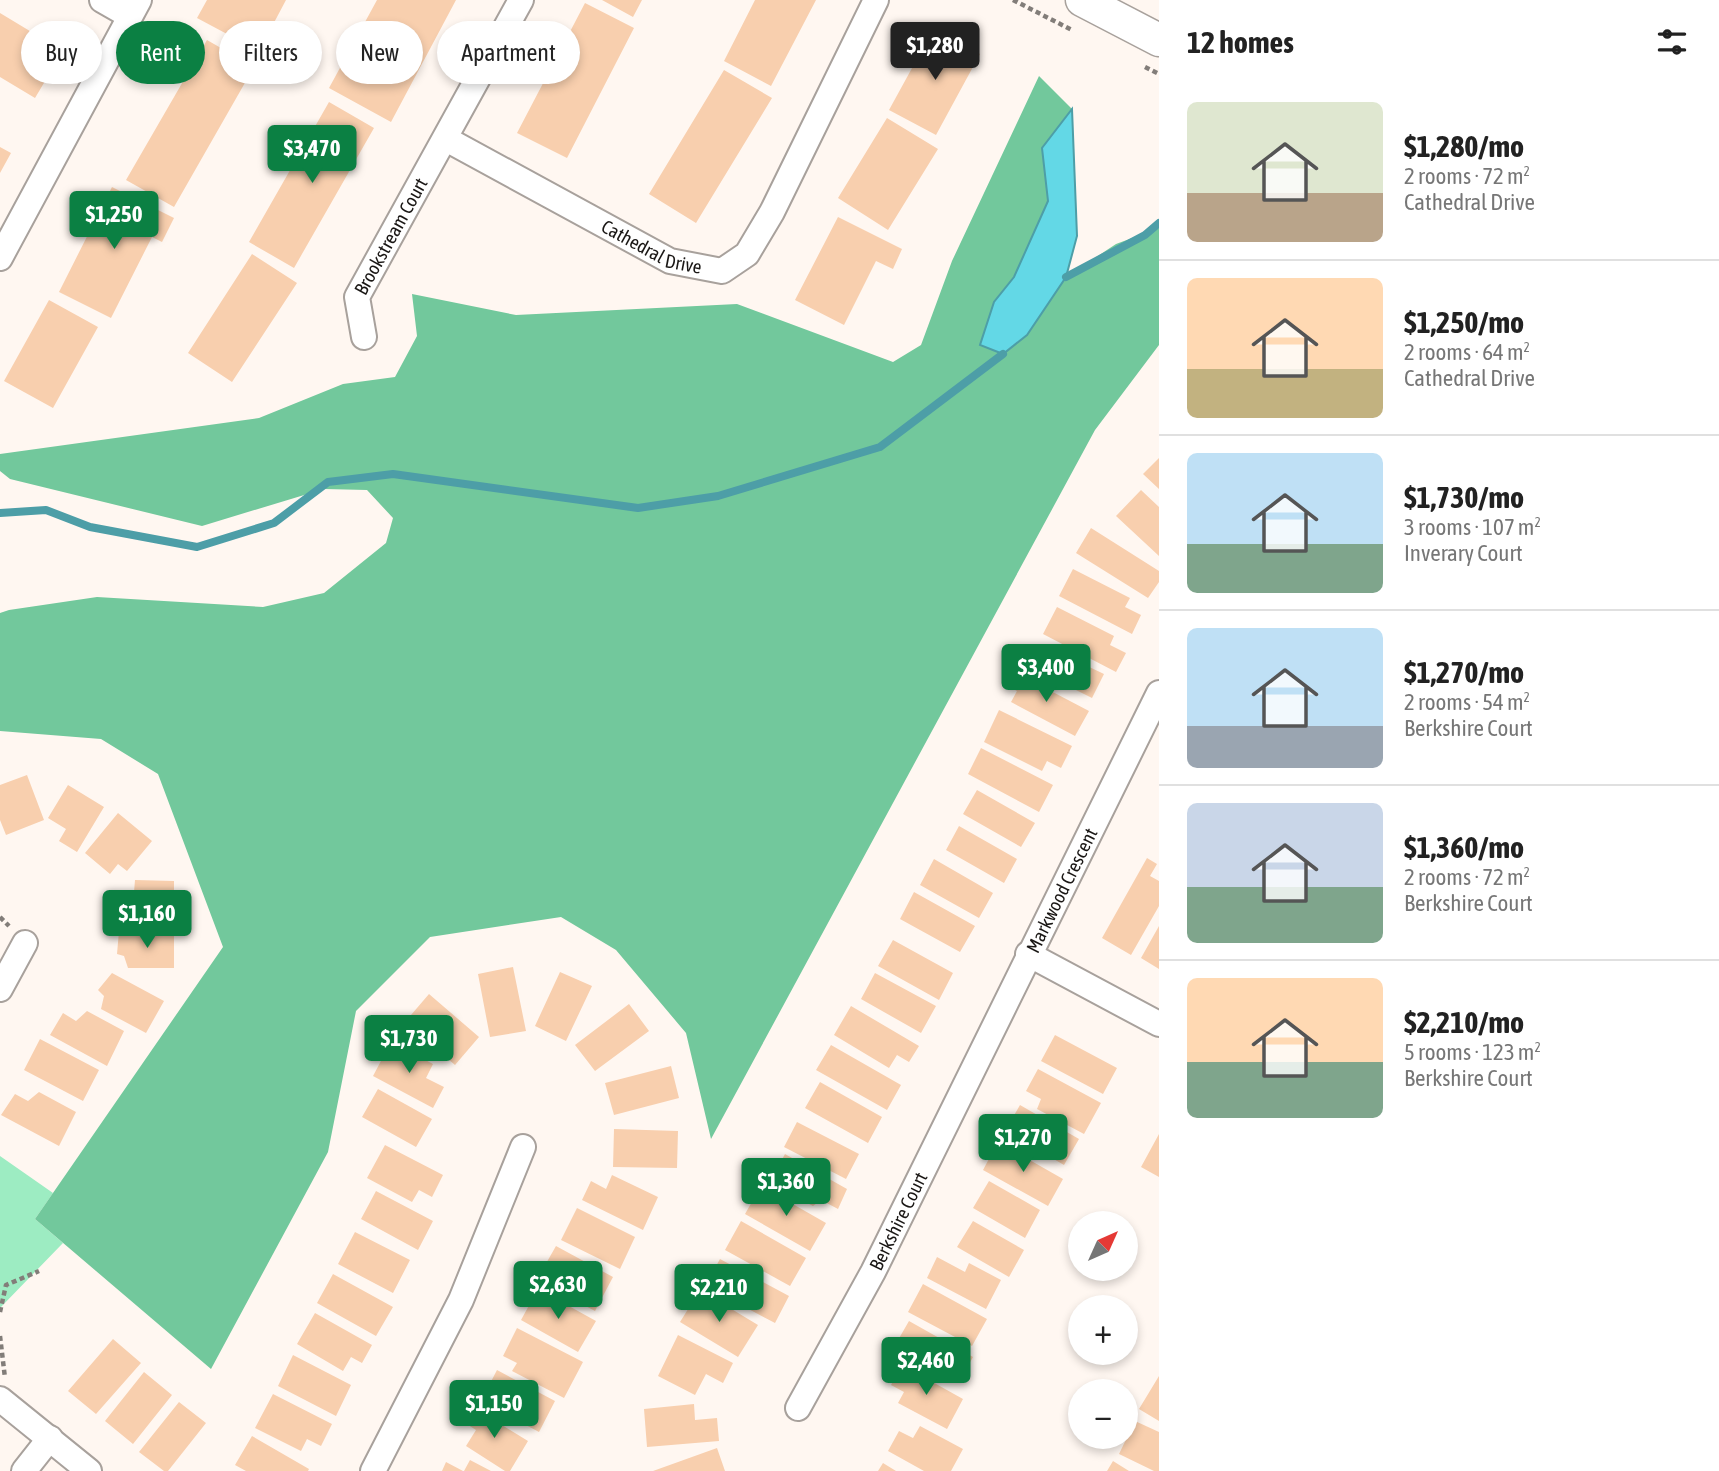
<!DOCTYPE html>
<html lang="en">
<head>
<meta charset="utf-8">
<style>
  :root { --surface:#fff; --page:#f2f2f2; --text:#222; --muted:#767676; --line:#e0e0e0; --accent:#0b8043 }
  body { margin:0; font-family:"Asap Condensed",sans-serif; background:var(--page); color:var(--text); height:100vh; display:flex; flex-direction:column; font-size:26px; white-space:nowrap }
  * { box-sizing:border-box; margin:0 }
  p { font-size:23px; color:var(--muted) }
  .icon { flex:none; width:38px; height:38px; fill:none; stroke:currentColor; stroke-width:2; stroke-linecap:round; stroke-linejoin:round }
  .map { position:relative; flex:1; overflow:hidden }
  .drawer { display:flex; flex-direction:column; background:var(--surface); width:560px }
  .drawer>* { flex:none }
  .hud { position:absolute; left:21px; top:21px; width:665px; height:63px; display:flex; gap:14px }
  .needle { width:46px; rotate:45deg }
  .buttons { position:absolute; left:1068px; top:1211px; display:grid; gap:14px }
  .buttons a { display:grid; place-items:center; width:70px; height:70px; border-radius:50%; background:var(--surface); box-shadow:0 4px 10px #0003; font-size:35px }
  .price { position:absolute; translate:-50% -60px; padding:0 16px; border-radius:7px; background:var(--accent); color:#fff; font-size:23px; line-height:46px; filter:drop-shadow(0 2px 4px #0008) }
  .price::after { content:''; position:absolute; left:50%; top:42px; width:21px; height:16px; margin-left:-10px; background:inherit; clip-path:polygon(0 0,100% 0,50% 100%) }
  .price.on { background:#222; color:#fff }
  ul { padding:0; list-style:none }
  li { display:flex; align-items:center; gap:21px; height:175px; padding:0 28px }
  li+li { border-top:2px solid var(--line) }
  li span { display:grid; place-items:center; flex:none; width:196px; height:140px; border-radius:10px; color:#555 }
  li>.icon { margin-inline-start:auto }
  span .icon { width:84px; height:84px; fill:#fffc; stroke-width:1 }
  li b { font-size:30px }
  h2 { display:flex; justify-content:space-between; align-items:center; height:84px; padding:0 28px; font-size:30px }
  .chip { padding:0 24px; border-radius:32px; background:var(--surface); box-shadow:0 4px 10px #0003; font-size:24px; line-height:63px }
  .chip.on { background:var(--accent); color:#fff }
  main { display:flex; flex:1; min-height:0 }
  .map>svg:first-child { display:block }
  .green { fill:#9decc2 }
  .forest { fill:#72c89c }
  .water { fill:#63d8e6; stroke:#4d9ea7; stroke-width:2 }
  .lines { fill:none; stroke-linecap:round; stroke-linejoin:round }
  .stream { stroke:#4d9ea7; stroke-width:8 }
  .building { fill:#f8cfae }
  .minor-casing { stroke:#a8a19c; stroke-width:28 }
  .major-casing { stroke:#a8a19c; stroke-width:35 }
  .path { stroke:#827d79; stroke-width:4.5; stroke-dasharray:5 3.5; stroke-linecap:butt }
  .minor { stroke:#fff; stroke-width:24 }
  .major { stroke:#fff; stroke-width:32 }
  .labels { text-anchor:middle; stroke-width:5; stroke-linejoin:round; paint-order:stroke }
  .street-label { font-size:19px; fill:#1a1715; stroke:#fff }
</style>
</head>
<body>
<main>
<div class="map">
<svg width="1159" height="1471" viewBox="0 0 1159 1471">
  <rect width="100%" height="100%" fill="#fff7f1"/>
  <path class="green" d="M 0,1156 L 53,1193 L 35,1219 L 63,1243 L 0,1308 Z"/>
  <path class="forest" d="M 1039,76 L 1072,109 L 1042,148 L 1048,201 L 1014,277 L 994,302 L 1027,335 L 1066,277 L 1116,244 L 1159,228 L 1159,345 L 1095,430 L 711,1139 L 686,1033 L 616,950 L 561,917 L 430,937 L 356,1011 L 328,1152 L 211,1369 L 35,1219 L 223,947 L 158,774 L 101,739 L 0,731 L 0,613 L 9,610 L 97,597 L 263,607 L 324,593 L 386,543 L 393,518 L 367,490 L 324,489 L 202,526 L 10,479 L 0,471 L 0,454 L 259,418 L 343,384 L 395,377 L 417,336 L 412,294 L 516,315 L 737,304 L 893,362 L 921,345 L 952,261 Z"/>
  <path class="water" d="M 1072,109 L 1077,236 L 1066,277 L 1027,335 L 1003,354 L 980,345 L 994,302 L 1014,277 L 1048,201 L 1042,148 Z"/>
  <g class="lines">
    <path class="stream" d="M 1066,277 L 1145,235 L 1159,223
      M 0,513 L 46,510 L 90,527 L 197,547 L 274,523 L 328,482 L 393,474 L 638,508 L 718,496 L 880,447 L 1003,354"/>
  </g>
  <path class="building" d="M 207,0 L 286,0 L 259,51 L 197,18 Z
    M 377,0 L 456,0 L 391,122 L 329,88 Z
    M 602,0 L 642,0 L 633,17 Z
    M 755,0 L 816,0 L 771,86 L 724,61 Z
    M 585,3 L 634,28 L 567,158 L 517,133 Z
    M 0,13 L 63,51 L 35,98 L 0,77 Z
    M 934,28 L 980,54 L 936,135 L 889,110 Z
    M 207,40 L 254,67 L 174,207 L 126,180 Z
    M 724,70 L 772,98 L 696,223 L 649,194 Z
    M 329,102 L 374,128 L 294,268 L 249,242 Z
    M 887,118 L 938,149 L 888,230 L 838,198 Z
    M 0,147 L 11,153 L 0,173 Z
    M 112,187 L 174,218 L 162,242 L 152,237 L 111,318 L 59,292 Z
    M 838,217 L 902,249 L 893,269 L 876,261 L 844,325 L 795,300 Z
    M 252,254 L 297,283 L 232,382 L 188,353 Z
    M 49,300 L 98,327 L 53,408 L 4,381 Z
    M 1159,458 L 1159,489 L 1143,474 Z
    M 1141,490 L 1159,507 L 1159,556 L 1116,516 Z
    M 1091,528 L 1159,571 L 1159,582 L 1148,598 L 1076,553 Z
    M 1073,569 L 1130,598 L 1125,607 L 1141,615 L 1132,634 L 1059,596 Z
    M 1057,607 L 1114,636 L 1110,645 L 1126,653 L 1116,672 L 1043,634 Z
    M 1043,645 L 1104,674 L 1092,698 L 1032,668 Z
    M 1011,670 L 1089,711 L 1075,736 L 1011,702 L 1017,691 L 1004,684 Z
    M 999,710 L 1072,746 L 1061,768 L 1047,761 L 1042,771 L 984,742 Z
    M 981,748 L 1053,785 L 1039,812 L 968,774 Z
    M 27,775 L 44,820 L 6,835 L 0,820 L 0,785 Z
    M 68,785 L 104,807 L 77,852 L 59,841 L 66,829 L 48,818 Z
    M 977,790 L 1035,823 L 1021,847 L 963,814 Z
    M 118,813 L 152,841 L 127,871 L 118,864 L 110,874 L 85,853 Z
    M 959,826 L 1017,859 L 1004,883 L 946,850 Z
    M 1147,858 L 1157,864 L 1150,876 L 1159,881 L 1159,906 L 1131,955 L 1102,938 Z
    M 934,859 L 993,893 L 979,918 L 920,885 Z
    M 135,880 L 174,881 L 174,924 L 122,923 L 122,891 L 134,892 Z
    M 914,892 L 975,926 L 960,952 L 900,919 Z
    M 1159,926 L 1159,969 L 1141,958 Z
    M 119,931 L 174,934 L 174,968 L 128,968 L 124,956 L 117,954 Z
    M 893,940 L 953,973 L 939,1000 L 878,966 Z
    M 513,967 L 526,1031 L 490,1037 L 478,974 Z
    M 560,972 L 592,986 L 566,1041 L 535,1026 Z
    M 112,973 L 164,1001 L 146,1033 L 101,1009 L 104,996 L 98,990 Z
    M 875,973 L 936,1006 L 921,1033 L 861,999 Z
    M 429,994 L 479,1037 L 455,1065 L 405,1022 Z
    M 629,1004 L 649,1031 L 595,1071 L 575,1045 Z
    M 851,1006 L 919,1046 L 909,1062 L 897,1055 L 889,1068 L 834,1035 Z
    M 87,1011 L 124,1031 L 107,1066 L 50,1035 L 63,1013 L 76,1021 Z
    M 1055,1035 L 1117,1068 L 1103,1094 L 1041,1061 Z
    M 40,1039 L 99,1070 L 83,1101 L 24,1070 Z
    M 391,1042 L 433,1064 L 426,1078 L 444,1087 L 433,1108 L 373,1076 Z
    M 831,1045 L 901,1085 L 887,1110 L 816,1070 Z
    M 671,1066 L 679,1098 L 614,1115 L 605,1083 Z
    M 1038,1069 L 1101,1103 L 1084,1134 L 1037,1109 L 1041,1099 L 1026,1091 Z
    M 820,1082 L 882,1117 L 868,1143 L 805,1108 Z
    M 378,1089 L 432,1119 L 416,1147 L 362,1117 Z
    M 39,1092 L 76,1112 L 59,1146 L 1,1115 L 15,1094 L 28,1101 Z
    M 1020,1105 L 1079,1139 L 1064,1165 L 1005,1131 Z
    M 797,1122 L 859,1154 L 846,1179 L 784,1147 Z
    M 614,1129 L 678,1131 L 677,1168 L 613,1167 Z
    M 1159,1134 L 1159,1177 L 1141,1167 Z
    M 998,1142 L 1063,1179 L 1048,1206 L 983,1170 Z
    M 385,1145 L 443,1175 L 432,1197 L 419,1190 L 412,1202 L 367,1178 Z
    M 785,1154 L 847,1189 L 838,1209 L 821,1200 L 813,1206 L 769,1183 Z
    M 612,1175 L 658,1197 L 643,1230 L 582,1200 L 591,1181 L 606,1189 Z
    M 989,1181 L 1040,1210 L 1025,1238 L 973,1208 Z
    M 761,1186 L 826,1223 L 810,1251 L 745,1214 Z
    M 376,1191 L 433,1221 L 418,1250 L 361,1219 Z
    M 577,1208 L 635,1237 L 620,1269 L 561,1240 Z
    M 741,1221 L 806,1258 L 790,1286 L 725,1250 Z
    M 973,1221 L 1024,1250 L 1009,1277 L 957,1247 Z
    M 355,1232 L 410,1260 L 393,1293 L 338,1264 Z
    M 556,1246 L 613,1277 L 595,1311 L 548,1286 L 555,1273 L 544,1267 Z
    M 937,1257 L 965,1272 L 969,1263 L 1001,1280 L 986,1309 L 927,1278 Z
    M 720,1259 L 789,1296 L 775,1323 L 705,1286 Z
    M 333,1274 L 393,1307 L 376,1336 L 317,1303 Z
    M 923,1284 L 987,1319 L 972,1346 L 908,1312 Z
    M 538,1289 L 596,1321 L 578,1352 L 521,1320 Z
    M 700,1290 L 758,1325 L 738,1357 L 680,1322 Z
    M 315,1313 L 372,1345 L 362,1363 L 351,1357 L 343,1371 L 297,1344 Z
    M 909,1321 L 973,1357 L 959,1382 L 894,1347 Z
    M 517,1328 L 583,1362 L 564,1398 L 512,1371 L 517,1363 L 503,1356 Z
    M 678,1335 L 733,1363 L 723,1383 L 706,1374 L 695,1395 L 658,1376 Z
    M 113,1339 L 141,1363 L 96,1414 L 68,1391 Z
    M 293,1355 L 351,1385 L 336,1416 L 278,1386 Z
    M 902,1365 L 963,1399 L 947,1429 L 898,1403 L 904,1392 L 891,1385 Z
    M 497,1370 L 555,1401 L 539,1432 L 481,1401 Z
    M 144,1372 L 172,1395 L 133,1444 L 105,1421 Z
    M 1159,1376 L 1159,1421 L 1139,1409 Z
    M 273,1394 L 332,1424 L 321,1446 L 307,1439 L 301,1451 L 255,1428 Z
    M 179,1402 L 206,1423 L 168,1471 L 164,1471 L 139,1452 Z
    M 694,1404 L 695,1420 L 717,1418 L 719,1441 L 647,1447 L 644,1409 Z
    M 471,1406 L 528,1441 L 510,1471 L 505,1471 L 466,1446 L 476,1430 L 462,1421 Z
    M 1135,1421 L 1159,1432 L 1159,1471 L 1154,1471 L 1119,1454 Z
    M 920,1426 L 963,1449 L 951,1471 L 924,1471 L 888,1451 L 899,1431 L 913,1438 Z
    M 252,1436 L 309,1469 L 308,1471 L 246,1471 L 235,1465 Z
    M 717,1448 L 725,1471 L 653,1471 Z
    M 470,1460 L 491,1471 L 464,1471 Z
    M 1113,1461 L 1129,1471 L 1107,1471 Z
    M 446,1462 L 463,1471 L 442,1471 Z
    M 883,1463 L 896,1471 L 878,1471 Z"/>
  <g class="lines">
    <defs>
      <g id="minor">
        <path d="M 102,0 L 130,16"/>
        <path id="s1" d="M 446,139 L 670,261 L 722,271 L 747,254 L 772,212 L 876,0"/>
        <path d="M 0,258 L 139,0"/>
        <path id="s2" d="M 364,337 L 357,297 L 521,0"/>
        <path d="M 1028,954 L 1159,1024"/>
        <path d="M 0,989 L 25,943"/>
        <path d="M 0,1399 L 89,1471"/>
        <path id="s3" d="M 798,1408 L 873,1272 L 1159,693"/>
        <path d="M 24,1471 L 50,1438"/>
        <path d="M 373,1471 L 461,1300 L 523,1147"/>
      </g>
      <path id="major" d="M 1082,0 L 1159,40"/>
    </defs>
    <use href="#minor" class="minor-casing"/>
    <use href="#major" class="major-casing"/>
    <path class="path" d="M 1013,0 L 1072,30
      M 1145,67 L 1159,74
      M 0,917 L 9,926
      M 0,1312 L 6,1285 L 39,1271
      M 0,1336 L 5,1378"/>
    <use href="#minor" class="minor"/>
    <use href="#major" class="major"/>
  </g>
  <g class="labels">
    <g class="street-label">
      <text dy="7" stroke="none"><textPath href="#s2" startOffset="110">Brookstream Court</textPath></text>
      <text dy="7" stroke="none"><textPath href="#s1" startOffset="233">Cathedral Drive</textPath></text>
      <text dy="7" stroke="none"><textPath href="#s3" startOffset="581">Markwood Crescent</textPath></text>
      <text dy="7" stroke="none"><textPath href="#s3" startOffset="212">Berkshire Court</textPath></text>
    </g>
  </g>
</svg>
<div class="buttons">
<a><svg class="needle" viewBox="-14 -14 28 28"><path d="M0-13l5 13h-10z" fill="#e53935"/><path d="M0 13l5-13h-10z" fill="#767676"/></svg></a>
<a>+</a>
<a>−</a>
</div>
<b class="price on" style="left:935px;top:82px">$1,280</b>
<b class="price" style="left:312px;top:185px">$3,470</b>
<b class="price" style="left:114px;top:251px">$1,250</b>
<b class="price" style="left:1046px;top:704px">$3,400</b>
<b class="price" style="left:147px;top:950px">$1,160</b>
<b class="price" style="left:409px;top:1075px">$1,730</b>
<b class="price" style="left:1023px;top:1174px">$1,270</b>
<b class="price" style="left:786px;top:1218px">$1,360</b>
<b class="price" style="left:558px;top:1321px">$2,630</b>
<b class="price" style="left:719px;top:1324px">$2,210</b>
<b class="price" style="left:926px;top:1397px">$2,460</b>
<b class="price" style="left:494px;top:1440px">$1,150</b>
<div class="hud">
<a class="chip">Buy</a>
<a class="chip on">Rent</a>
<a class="chip">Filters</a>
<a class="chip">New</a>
<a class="chip">Apartment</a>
</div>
</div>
<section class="drawer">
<h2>12 homes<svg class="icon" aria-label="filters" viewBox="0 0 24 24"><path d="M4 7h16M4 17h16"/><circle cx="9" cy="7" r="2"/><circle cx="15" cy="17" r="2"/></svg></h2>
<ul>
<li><span style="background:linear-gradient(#dfe7d0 65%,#b9a48a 0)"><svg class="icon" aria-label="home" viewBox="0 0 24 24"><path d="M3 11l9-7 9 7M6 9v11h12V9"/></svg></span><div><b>$1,280/mo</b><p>2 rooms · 72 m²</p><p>Cathedral Drive</p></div></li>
<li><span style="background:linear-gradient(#ffd9b3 65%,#c2b280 0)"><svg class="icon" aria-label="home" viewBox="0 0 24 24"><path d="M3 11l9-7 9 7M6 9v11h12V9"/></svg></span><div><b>$1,250/mo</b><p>2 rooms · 64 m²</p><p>Cathedral Drive</p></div></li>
<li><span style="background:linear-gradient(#bfe0f5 65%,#7fa58c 0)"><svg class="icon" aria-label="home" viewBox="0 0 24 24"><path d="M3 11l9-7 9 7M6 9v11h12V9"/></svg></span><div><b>$1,730/mo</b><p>3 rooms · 107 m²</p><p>Inverary Court</p></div></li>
<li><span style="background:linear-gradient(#bfe0f5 70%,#9aa5b1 0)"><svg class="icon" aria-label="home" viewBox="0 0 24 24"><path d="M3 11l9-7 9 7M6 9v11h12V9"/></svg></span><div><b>$1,270/mo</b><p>2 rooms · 54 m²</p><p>Berkshire Court</p></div></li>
<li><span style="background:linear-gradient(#c9d6e8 60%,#7fa58c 0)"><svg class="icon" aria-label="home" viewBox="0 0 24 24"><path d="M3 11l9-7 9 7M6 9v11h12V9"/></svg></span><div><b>$1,360/mo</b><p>2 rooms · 72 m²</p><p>Berkshire Court</p></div></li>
<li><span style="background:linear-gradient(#ffd9b3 60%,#7fa58c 0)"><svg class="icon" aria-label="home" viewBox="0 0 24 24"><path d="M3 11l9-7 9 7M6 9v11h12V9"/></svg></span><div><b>$2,210/mo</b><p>5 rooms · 123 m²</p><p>Berkshire Court</p></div></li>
</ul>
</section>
</main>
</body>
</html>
